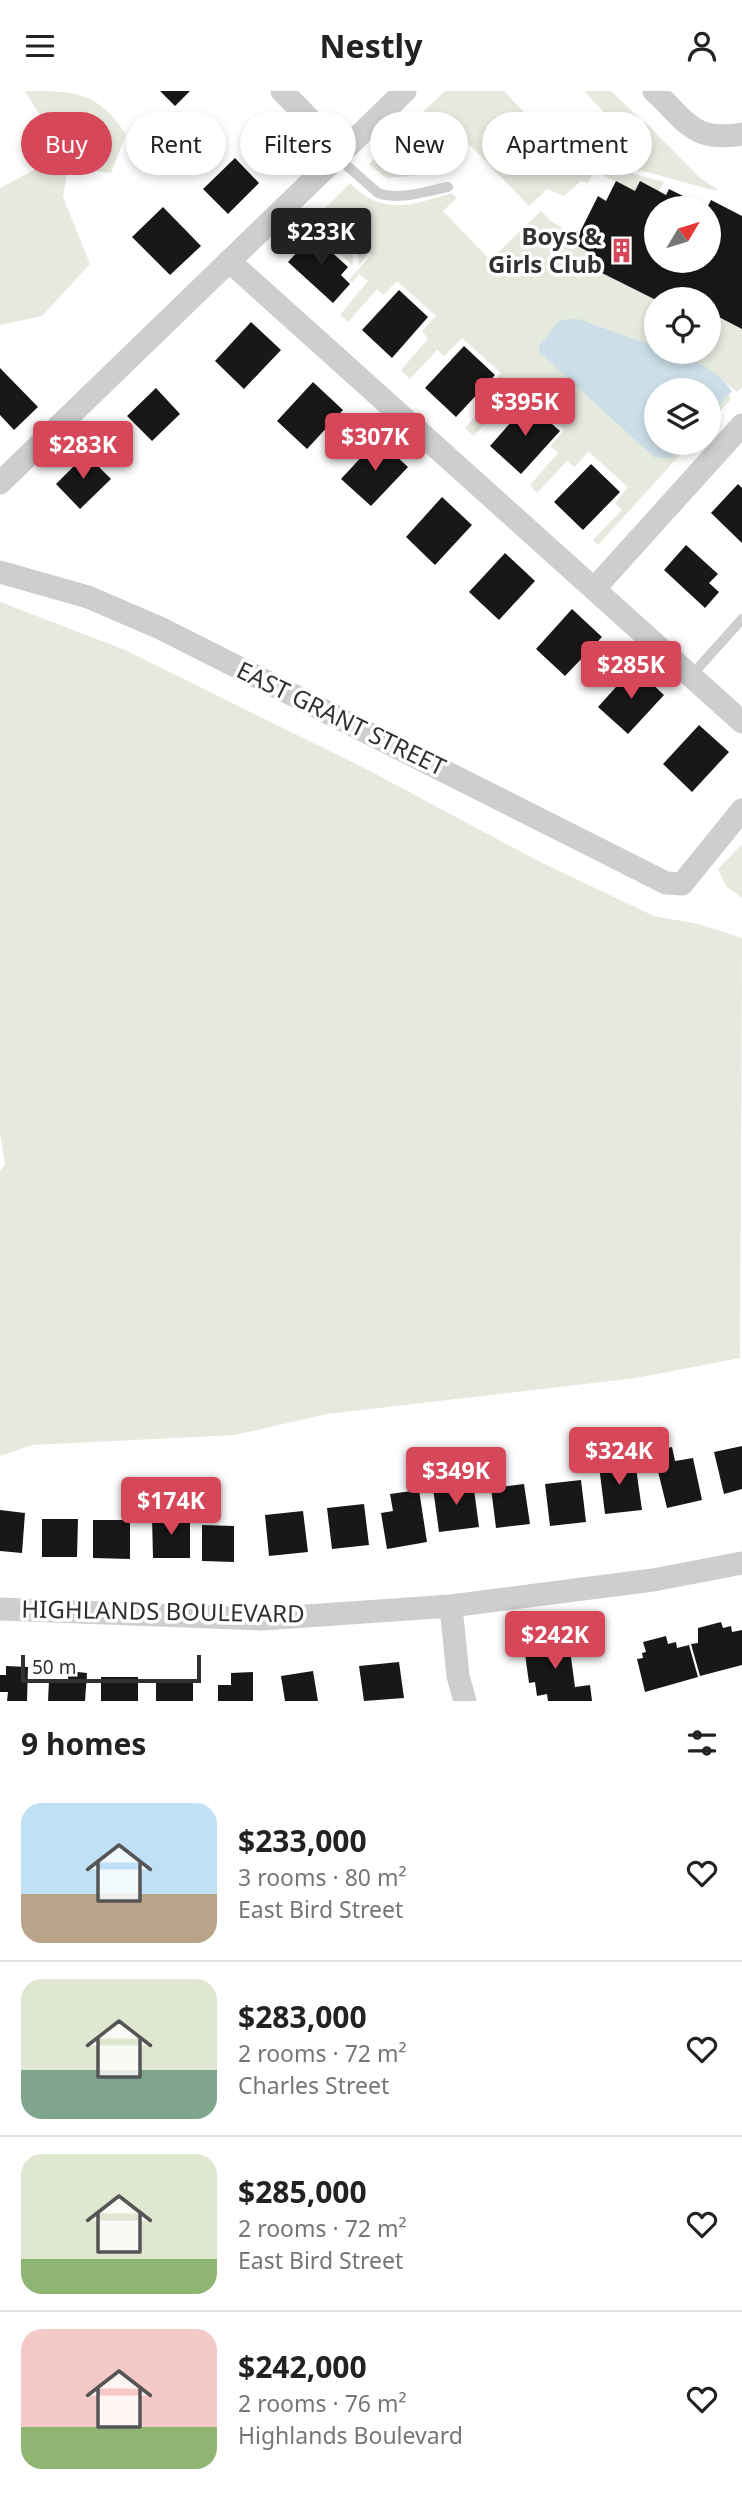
<!DOCTYPE html>
<html lang="en">
<head>
<meta charset="utf-8">
<style>
  :root { --surface:#fff; --page:#f2f2f2; --text:#222; --muted:#767676; --line:#e0e0e0; --accent:#d54759 }
  body { margin:0; font-family:"Noto Sans",sans-serif; background:var(--page); color:var(--text); height:100vh; display:flex; flex-direction:column; font-size:26px; white-space:nowrap }
  * { box-sizing:border-box; margin:0 }
  p { font-size:23px; color:var(--muted) }
  .icon { flex:none; width:38px; height:38px; fill:none; stroke:currentColor; stroke-width:2; stroke-linecap:round; stroke-linejoin:round }
  .map { position:relative; height:1610px; overflow:hidden }
  .details { display:flex; flex-direction:column; background:var(--surface); flex:1 }
  .details>* { flex:none }
  .hud { position:absolute; left:21px; top:21px; width:700px; height:63px; display:flex; gap:14px }
  .needle { width:46px; rotate:52deg }
  .tools { position:absolute; left:644px; top:105px; display:grid; gap:14px }
  .tools a { display:grid; place-items:center; width:77px; height:77px; border-radius:50%; background:var(--surface); box-shadow:0 4px 10px #0003; font-size:35px }
  .scale { position:absolute; left:21px; bottom:18px; width:180px; box-sizing:border-box; padding-left:7px; border:4px solid #313131; border-top:0; font-size:19px; line-height:24px; white-space:nowrap; color:#313131; -webkit-text-stroke:5px #fff; paint-order:stroke }
  .price { position:absolute; translate:-50% -60px; padding:0 16px; border-radius:7px; background:var(--accent); color:#fff; font-size:23px; line-height:46px; filter:drop-shadow(0 2px 4px #0008) }
  .price::after { content:''; position:absolute; left:50%; top:42px; width:21px; height:16px; margin-left:-10px; background:inherit; clip-path:polygon(0 0,100% 0,50% 100%) }
  .price.on { background:#222; color:#fff }
  ul { padding:0; list-style:none }
  li { display:flex; align-items:center; gap:21px; height:175px; padding:0 21px }
  li+li { border-top:2px solid var(--line) }
  li span { display:grid; place-items:center; flex:none; width:196px; height:140px; border-radius:21px; color:#555 }
  li>.icon { margin-inline-start:auto }
  span .icon { width:84px; height:84px; fill:#fffc; stroke-width:1 }
  li b { font-size:30px }
  h2 { display:flex; justify-content:space-between; align-items:center; height:84px; padding:0 21px; font-size:30px }
  .pill { padding:0 24px; border-radius:32px; background:var(--surface); box-shadow:0 4px 10px #0003; font-size:24px; line-height:63px }
  .pill.on { background:var(--accent); color:#fff }
  header { display:flex; justify-content:space-between; align-items:center; height:91px; padding:0 21px; background:var(--surface); font-size:32px; font-weight:700 }
  .map>svg:first-child { display:block }
  .green { fill:#e5e9de }
  .water { fill:#ccdfe8 }
  .building { fill:#181818 }
  .lines { fill:none; stroke-linecap:round; stroke-linejoin:round }
  .lane { stroke:#cecece; stroke-width:10 }
  .street { stroke:#cecece; stroke-width:23 }
  .labels { text-anchor:middle; stroke-width:7; stroke-linejoin:round; paint-order:stroke }
  .poi-label { font-size:24px; font-weight:bold; fill:#313131; stroke:#fff; text-anchor:end }
  .street-label { font-size:24px; fill:#313131; stroke:#fff }
</style>
</head>
<body>
<header><svg class="icon" aria-label="menu" viewBox="0 0 24 24"><path d="M4 6h16M4 12h16M4 18h16"/></svg>Nestly<svg class="icon" aria-label="person" viewBox="0 0 24 24"><circle cx="12" cy="8" r="4"/><path d="M4 21q1-7 8-7t8 7"/></svg></header>
<div class="map">
<svg width="742" height="1610" viewBox="0 0 742 1610">
  <rect width="100%" height="100%" fill="#fff"/>
  <path class="green" d="M 25,0 C 77,0 96,0 126,43 L 111,82 L 68,76 L 63,106 L 90,173 L 42,225 L 0,234 L 0,97 L 40,76 L 50,41 Z
    M 445,0 L 504,0 L 566,64 L 597,73 L 588,92 L 581,90 L 564,105 L 547,98 L 529,115 L 467,51 L 434,83 L 386,87 L 369,73 Z
    M 584,0 L 611,0 L 640,28 L 628,41 L 623,35 L 617,35 Z
    M 645,31 L 700,87 L 717,98 L 716,100 L 607,70 Z
    M 605,75 L 664,91 L 659,100 L 635,100 L 601,83 Z
    M 350,92 C 383,126 411,114 452,102 L 457,107 L 443,120 L 490,169 L 541,120 L 551,130 L 577,146 L 574,153 L 602,168 L 597,179 L 656,209 L 656,261 L 709,261 L 709,221 L 742,238 L 742,296 L 737,301 L 719,286 L 731,308 L 709,332 L 709,299 L 656,299 L 656,352 L 691,352 L 598,454 L 593,449 L 622,419 L 615,412 L 628,396 L 589,361 L 574,376 L 567,370 L 537,402 L 530,394 L 558,362 L 550,355 L 564,339 L 526,304 L 511,320 L 503,313 L 474,345 L 465,337 L 493,305 L 486,298 L 501,282 L 462,247 L 444,265 L 437,259 L 410,288 L 401,279 L 428,248 L 422,240 L 436,225 L 397,190 L 383,204 L 377,198 L 348,231 L 340,224 L 368,190 L 359,183 L 352,192 L 349,189 L 371,164 L 368,163 L 359,175 L 357,150 L 347,142 L 342,148 L 352,153 L 353,175 L 315,139 L 305,150 L 297,145 Z
    M 0,511 L 125,559 L 370,680 L 540,771 L 654,825 L 698,833 L 742,847 L 740,1267 L 636,1287 L 327,1323 L 235,1344 L 32,1354 L 0,1365 L 0,1081 L 5,1073 L 0,1042 Z
    M 742,753 L 742,807 L 726,795 L 718,778 Z"/>
  <path class="water" d="M 578,228 L 656,256 L 656,261 C 684,261 717,278 732,300 L 709,327 L 709,299 L 656,299 L 656,352 L 686,352 L 671,367 L 654,366 L 539,261 L 540,254 L 560,229 Z"/>
  <path class="building" d="M 160,0 L 190,0 L 175,15 Z
    M 235,67 L 259,92 L 228,123 L 203,98 Z
    M 616,90 L 635,100 L 640,90 L 666,104 L 669,98 L 707,117 L 656,117 L 656,170 L 709,170 L 707,117 L 711,109 L 742,125 L 742,238 L 709,221 L 709,208 L 656,209 L 596,179 L 602,168 L 574,153 L 598,105 L 606,110 Z
    M 163,116 L 201,155 L 170,184 L 132,146 Z
    M 313,144 L 348,176 L 341,184 L 350,193 L 333,212 L 288,171 Z
    M 399,199 L 428,226 L 392,267 L 362,239 Z
    M 251,231 L 281,259 L 244,298 L 215,270 Z
    M 464,255 L 495,284 L 456,326 L 425,297 Z
    M 0,277 L 38,316 L 14,339 L 0,324 Z
    M 313,291 L 343,319 L 307,358 L 277,330 Z
    M 156,297 L 180,323 L 152,350 L 127,325 Z
    M 528,312 L 560,340 L 521,383 L 490,355 Z
    M 378,348 L 408,376 L 371,415 L 341,388 Z
    M 86,363 L 111,388 L 80,418 L 56,393 Z
    M 591,373 L 620,401 L 583,439 L 554,411 Z
    M 738,393 L 742,397 L 742,452 L 711,422 Z
    M 442,406 L 472,434 L 435,474 L 406,446 Z
    M 686,454 L 718,483 L 709,492 L 719,501 L 705,517 L 664,479 Z
    M 505,462 L 535,490 L 499,529 L 469,501 Z
    M 572,518 L 602,546 L 565,585 L 536,558 Z
    M 634,576 L 664,604 L 628,643 L 598,616 Z
    M 699,634 L 729,661 L 692,701 L 663,673 Z
    M 742,1355 L 742,1398 L 724,1403 L 714,1361 Z
    M 672,1356 L 675,1370 L 693,1367 L 702,1409 L 667,1417 L 653,1360 Z
    M 617,1365 L 619,1379 L 636,1377 L 642,1419 L 605,1423 L 598,1367 Z
    M 581,1389 L 586,1431 L 550,1435 L 545,1393 Z
    M 473,1391 L 479,1436 L 439,1441 L 433,1397 Z
    M 524,1393 L 530,1433 L 496,1437 L 491,1397 Z
    M 419,1399 L 427,1451 L 387,1458 L 381,1422 L 393,1420 L 390,1403 Z
    M 364,1413 L 369,1454 L 332,1458 L 327,1417 Z
    M 0,1419 L 25,1422 L 22,1462 L 0,1460 Z
    M 303,1420 L 308,1461 L 269,1465 L 265,1424 Z
    M 152,1426 L 190,1426 L 190,1467 L 153,1467 Z
    M 42,1428 L 78,1428 L 77,1466 L 42,1466 Z
    M 93,1429 L 130,1429 L 130,1468 L 93,1467 Z
    M 202,1434 L 234,1435 L 234,1471 L 202,1470 Z
    M 721,1531 L 723,1537 L 731,1535 L 732,1541 L 742,1539 L 742,1574 L 700,1585 L 691,1553 L 698,1552 L 698,1537 Z
    M 568,1544 L 575,1596 L 590,1594 L 592,1610 L 548,1610 L 547,1603 L 537,1605 L 535,1591 L 529,1592 L 525,1563 L 534,1562 L 533,1548 Z
    M 666,1545 L 668,1553 L 676,1551 L 677,1557 L 689,1554 L 698,1586 L 645,1601 L 637,1568 L 643,1567 L 642,1562 L 646,1561 L 643,1551 Z
    M 399,1571 L 404,1607 L 364,1610 L 359,1575 Z
    M 6,1575 L 28,1576 L 27,1610 L 7,1610 L 8,1601 L 0,1601 L 0,1584 L 6,1584 Z
    M 68,1580 L 87,1582 L 85,1610 L 48,1610 L 49,1589 L 68,1590 Z
    M 313,1580 L 318,1610 L 285,1610 L 281,1585 Z
    M 253,1581 L 253,1610 L 218,1610 L 218,1594 L 231,1594 L 231,1582 Z
    M 101,1586 L 138,1586 L 138,1610 L 101,1610 Z
    M 156,1590 L 193,1591 L 193,1610 L 156,1610 Z"/>
  <g class="lines">
    <path class="lane" d="M 337,66 L 378,102 C 400,110 426,100 448,96
      M 691,585 L 742,528"/>
    <path class="street" d="M 282,0 L 342,61
      M 654,0 C 688,31 692,51 742,43
      M 229,170 L 742,631
      M 0,392 L 405,0
      M 0,481 L 88,506 L 160,537 L 666,792 L 682,793 L 742,719
      M 594,498 L 742,334
      M 451,1515 L 458,1585 L 465,1610
      M 0,1518 L 263,1528 L 451,1515 L 653,1489 L 742,1472"/>
  </g>
  <defs>
    <symbol id="building-bare" viewBox="-9 -9 18 18"><path d="M-4-6H4V6H1V3H-1V6H-4ZM-2.5-4.3h1.7v1.8h-1.7ZM.8-4.3h1.7v1.8H.8ZM-2.5-1h1.7V.8h-1.7ZM.8-1h1.7V.8H.8Z" fill="#d54759" stroke="#fff" stroke-width="2.5" paint-order="stroke"/></symbol>
  </defs>
  <g fill-rule="evenodd">
    <use href="#building-bare" x="604" y="142" width="35" height="35"/>
  </g>
  <g class="labels">
    <g class="poi-label">
      <text x="602" y="154">Boys &amp;<tspan x="602" dy="28">Girls Club</tspan></text>
    </g>
    <g class="street-label">
      <text transform="translate(341 628) rotate(26)" y="8">EAST GRANT STREET</text>
      <text transform="translate(163 1521) rotate(1)" y="8">HIGHLANDS BOULEVARD</text>
    </g>
  </g>
</svg>
<div class="tools">
<a><svg class="needle" viewBox="-14 -14 28 28"><path d="M0-13l5 13h-10z" fill="#e53935"/><path d="M0 13l5-13h-10z" fill="#767676"/></svg></a>
<a><svg class="icon" aria-label="locate" viewBox="0 0 24 24"><circle cx="12" cy="12" r="6"/><path d="M12 2v4M12 18v4M2 12h4M18 12h4"/></svg></a>
<a><svg class="icon" aria-label="layers" viewBox="0 0 24 24"><path d="M12 4l9 5-9 5-9-5zM3 14l9 5 9-5"/></svg></a>
</div>
<div class="scale">50 m</div>
<b class="price on" style="left:321px;top:177px">$233K</b>
<b class="price" style="left:525px;top:347px">$395K</b>
<b class="price" style="left:375px;top:382px">$307K</b>
<b class="price" style="left:83px;top:390px">$283K</b>
<b class="price" style="left:631px;top:610px">$285K</b>
<b class="price" style="left:619px;top:1396px">$324K</b>
<b class="price" style="left:456px;top:1416px">$349K</b>
<b class="price" style="left:171px;top:1446px">$174K</b>
<b class="price" style="left:555px;top:1580px">$242K</b>
<div class="hud">
<a class="pill on">Buy</a>
<a class="pill">Rent</a>
<a class="pill">Filters</a>
<a class="pill">New</a>
<a class="pill">Apartment</a>
</div>
</div>
<section class="details">
<h2>9 homes<svg class="icon" aria-label="filters" viewBox="0 0 24 24"><path d="M4 7h16M4 17h16"/><circle cx="9" cy="7" r="2"/><circle cx="15" cy="17" r="2"/></svg></h2>
<ul>
<li><span style="background:linear-gradient(#bfe0f5 65%,#b9a48a 0)"><svg class="icon" aria-label="home" viewBox="0 0 24 24"><path d="M3 11l9-7 9 7M6 9v11h12V9"/></svg></span><div><b>$233,000</b><p>3 rooms · 80 m²</p><p>East Bird Street</p></div><svg class="icon" aria-label="heart" viewBox="0 0 24 24"><path d="M12 20l-8-8c-3-5 5-10 8-4 3-6 11-1 8 4z"/></svg></li>
<li><span style="background:linear-gradient(#dfe7d0 65%,#7fa58c 0)"><svg class="icon" aria-label="home" viewBox="0 0 24 24"><path d="M3 11l9-7 9 7M6 9v11h12V9"/></svg></span><div><b>$283,000</b><p>2 rooms · 72 m²</p><p>Charles Street</p></div><svg class="icon" aria-label="heart" viewBox="0 0 24 24"><path d="M12 20l-8-8c-3-5 5-10 8-4 3-6 11-1 8 4z"/></svg></li>
<li><span style="background:linear-gradient(#dfe7d0 75%,#8fb573 0)"><svg class="icon" aria-label="home" viewBox="0 0 24 24"><path d="M3 11l9-7 9 7M6 9v11h12V9"/></svg></span><div><b>$285,000</b><p>2 rooms · 72 m²</p><p>East Bird Street</p></div><svg class="icon" aria-label="heart" viewBox="0 0 24 24"><path d="M12 20l-8-8c-3-5 5-10 8-4 3-6 11-1 8 4z"/></svg></li>
<li><span style="background:linear-gradient(#f6c9c9 70%,#8fb573 0)"><svg class="icon" aria-label="home" viewBox="0 0 24 24"><path d="M3 11l9-7 9 7M6 9v11h12V9"/></svg></span><div><b>$242,000</b><p>2 rooms · 76 m²</p><p>Highlands Boulevard</p></div><svg class="icon" aria-label="heart" viewBox="0 0 24 24"><path d="M12 20l-8-8c-3-5 5-10 8-4 3-6 11-1 8 4z"/></svg></li>
</ul>
</section>
</body>
</html>
